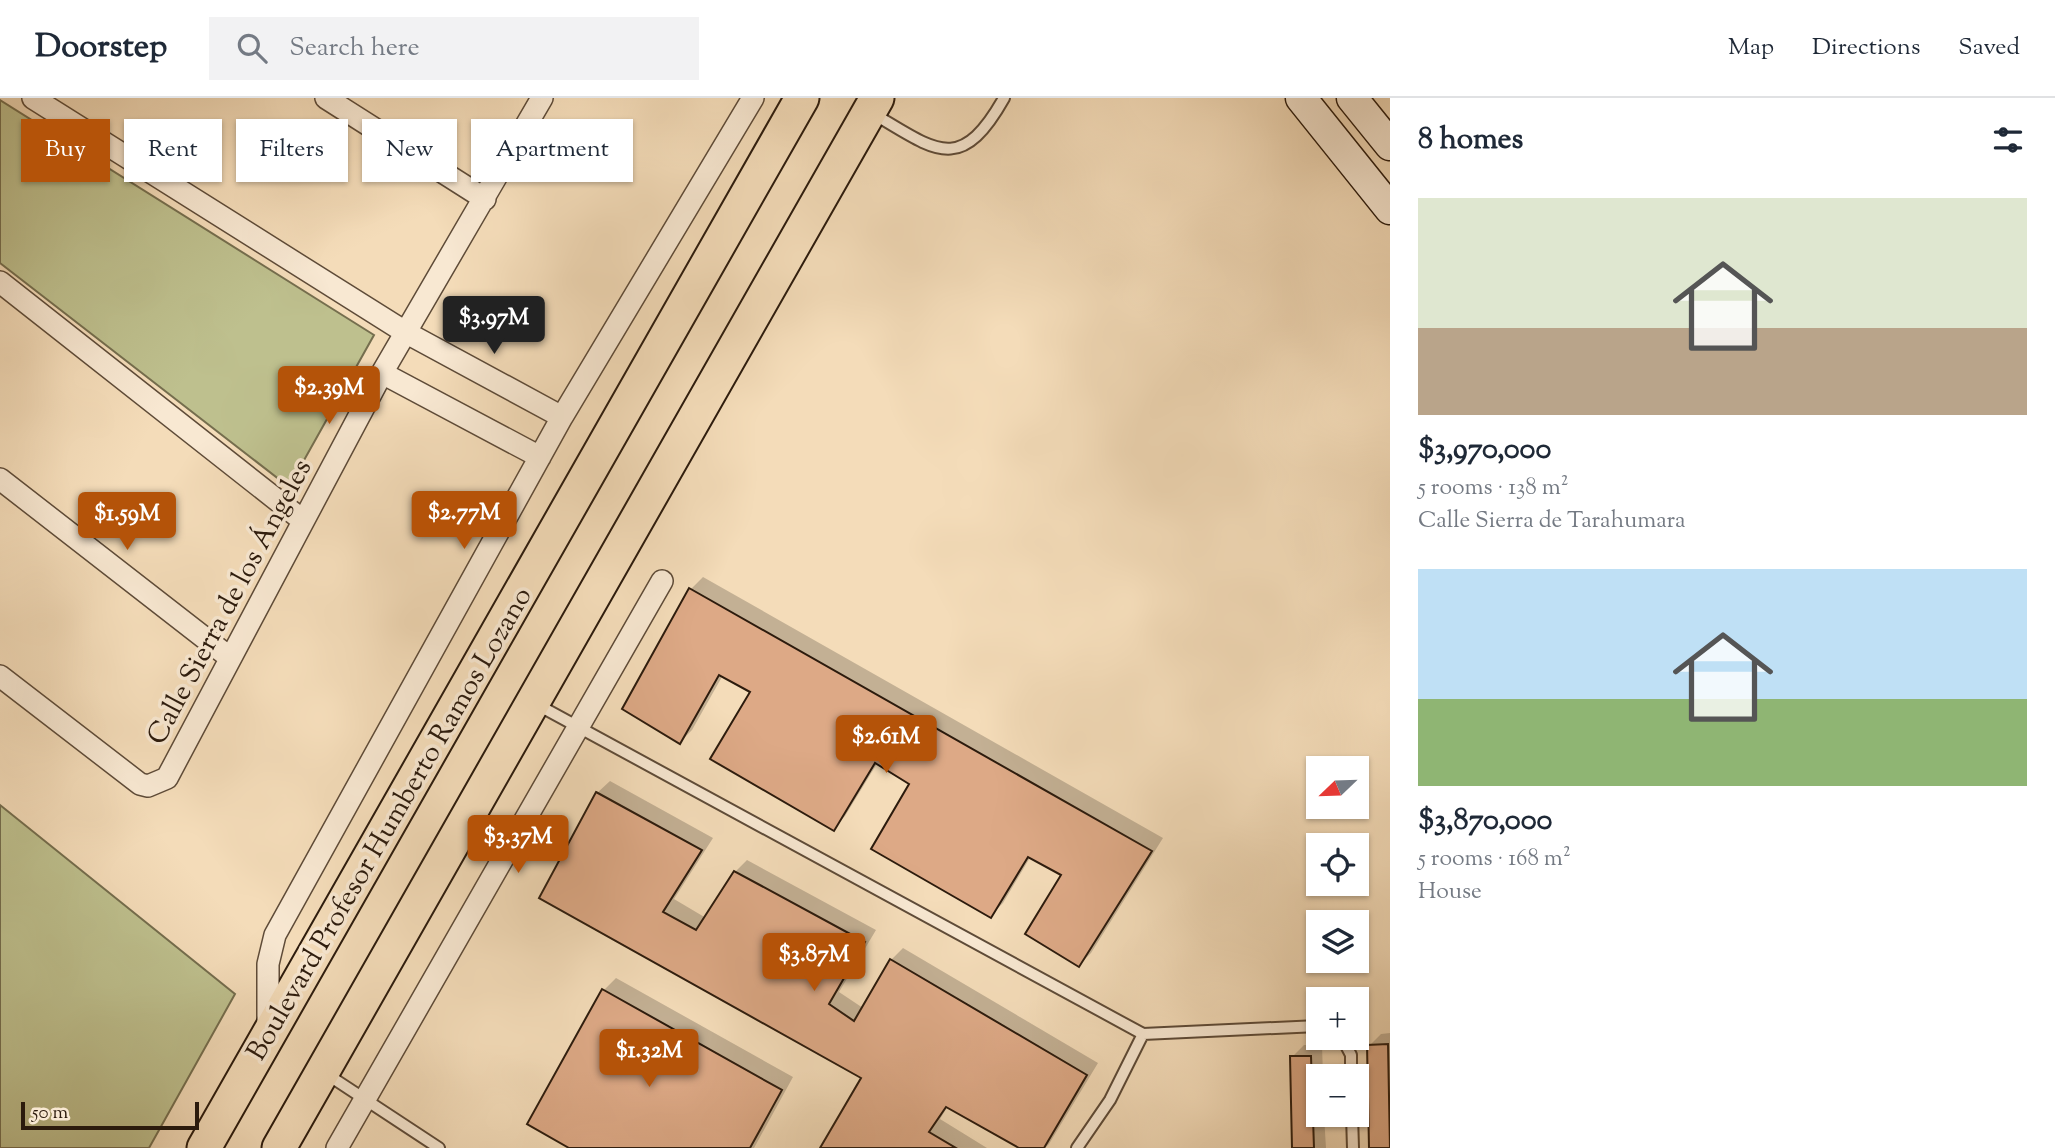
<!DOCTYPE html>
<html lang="en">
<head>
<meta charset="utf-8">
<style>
  :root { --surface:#fff; --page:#f2f2f3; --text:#1f2937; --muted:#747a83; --line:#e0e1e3; --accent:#b45309 }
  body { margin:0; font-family:"Sorts Mill Goudy",serif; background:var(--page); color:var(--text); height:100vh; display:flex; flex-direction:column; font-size:26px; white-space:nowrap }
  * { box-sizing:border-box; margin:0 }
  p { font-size:23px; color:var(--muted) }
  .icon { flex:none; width:38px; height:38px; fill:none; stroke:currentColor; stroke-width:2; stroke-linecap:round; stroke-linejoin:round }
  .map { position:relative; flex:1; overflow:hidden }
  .side { display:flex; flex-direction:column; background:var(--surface); width:665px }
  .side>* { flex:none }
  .banner { position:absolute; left:21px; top:21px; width:665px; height:63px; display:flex; gap:14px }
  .needle { width:46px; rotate:247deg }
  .controls { position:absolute; left:1306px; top:658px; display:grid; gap:14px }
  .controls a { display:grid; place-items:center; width:63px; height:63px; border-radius:0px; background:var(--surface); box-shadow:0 2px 5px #0004; font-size:35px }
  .scale { position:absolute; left:21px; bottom:18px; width:178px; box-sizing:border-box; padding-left:7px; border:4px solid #2c1b0d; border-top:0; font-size:19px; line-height:24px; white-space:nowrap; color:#2c1b0d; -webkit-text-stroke:5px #f8e8d2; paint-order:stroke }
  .price { position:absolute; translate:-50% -60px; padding:0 16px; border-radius:7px; background:var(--accent); color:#fff; font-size:23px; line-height:46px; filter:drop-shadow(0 2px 4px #0008) }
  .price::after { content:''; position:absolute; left:50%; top:42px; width:21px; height:16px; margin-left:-10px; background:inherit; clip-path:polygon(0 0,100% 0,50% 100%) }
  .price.current { background:#222; color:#fff }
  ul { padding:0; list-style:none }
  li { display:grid; align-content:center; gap:14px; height:371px; padding:0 28px }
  li span { display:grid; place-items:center; height:217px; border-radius:0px; color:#555 }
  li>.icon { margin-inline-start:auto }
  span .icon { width:126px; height:126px; fill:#fffc; stroke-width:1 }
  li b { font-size:30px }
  h2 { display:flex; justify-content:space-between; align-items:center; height:84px; padding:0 28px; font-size:30px }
  .chip { padding:0 24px; border-radius:0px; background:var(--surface); box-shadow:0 2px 5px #0004; font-size:24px; line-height:63px }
  .chip.current { background:var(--accent); color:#fff }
  header { display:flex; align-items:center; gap:42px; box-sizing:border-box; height:98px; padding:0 35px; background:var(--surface); border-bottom:2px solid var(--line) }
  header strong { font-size:33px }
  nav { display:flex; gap:38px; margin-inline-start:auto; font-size:24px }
  .search { width:490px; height:63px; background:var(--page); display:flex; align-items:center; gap:18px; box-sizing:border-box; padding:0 24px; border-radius:0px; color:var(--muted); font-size:26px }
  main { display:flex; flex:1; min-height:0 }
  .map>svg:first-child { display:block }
  .green { fill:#bec08e; stroke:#756e4e; stroke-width:2 }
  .shadow { fill:#0003 }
  .building { fill:#dda986; stroke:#2c1b0d; stroke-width:2 }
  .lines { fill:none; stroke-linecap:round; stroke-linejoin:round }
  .service-casing { stroke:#5e4b38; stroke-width:14 }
  .minor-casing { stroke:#5e4b38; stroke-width:24 }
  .secondary-casing { stroke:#2c1b0d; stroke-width:33 }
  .primary-casing { stroke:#2c1b0d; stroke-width:37 }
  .service { stroke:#f8e8d2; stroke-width:10 }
  .minor { stroke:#f8e8d2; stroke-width:21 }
  .secondary { stroke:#f8e8d2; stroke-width:30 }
  .primary { stroke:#f4dcb9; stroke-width:33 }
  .labels { text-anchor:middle; stroke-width:7; stroke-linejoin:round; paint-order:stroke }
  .street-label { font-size:28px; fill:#2c1b0d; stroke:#f8e8d2 }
</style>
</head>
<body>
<header>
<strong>Doorstep</strong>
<div class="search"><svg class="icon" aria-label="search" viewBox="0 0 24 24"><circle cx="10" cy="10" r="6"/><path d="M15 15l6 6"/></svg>Search here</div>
<nav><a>Map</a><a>Directions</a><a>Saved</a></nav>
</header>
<main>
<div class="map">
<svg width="1390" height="1050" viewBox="0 0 1390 1050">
  <rect width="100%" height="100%" fill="#f4dcb9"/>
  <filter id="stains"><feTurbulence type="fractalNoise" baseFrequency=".00286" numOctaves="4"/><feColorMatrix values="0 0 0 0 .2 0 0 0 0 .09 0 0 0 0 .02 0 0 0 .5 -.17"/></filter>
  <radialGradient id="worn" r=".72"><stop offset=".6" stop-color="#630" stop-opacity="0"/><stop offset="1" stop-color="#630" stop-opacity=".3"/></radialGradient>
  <path class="green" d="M 0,2 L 374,237 L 289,389 L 0,165 Z
    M 0,707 L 235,896 L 149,1050 L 0,1050 Z"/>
  <path class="shadow" d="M 703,479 L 1163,740 L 1091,855 L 1079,867 L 1064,776 L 1031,758 L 1003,805 L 991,817 L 912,685 L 878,664 L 845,718 L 833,731 L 752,594 L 723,577 L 692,632 L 680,644 L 624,610 L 691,491 Z
    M 610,683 L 713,740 L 674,801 L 706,820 L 735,774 L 747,762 L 876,832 L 839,894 L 863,910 L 891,862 L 903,850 L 1098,965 L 1049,1046 L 1045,1050 L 1023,1050 L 948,1008 L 940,1021 L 987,1050 L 822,1050 L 864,979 L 541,799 L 597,695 Z
    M 616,880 L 793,979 L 754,1050 L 573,1050 L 529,1025 L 604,892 Z
    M 1390,935 L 1390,1050 L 1371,1050 L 1369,948 L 1381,936 Z
    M 1304,947 L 1322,947 L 1323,978 L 1318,978 L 1318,1017 L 1324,1017 L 1326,1050 L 1294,1050 L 1292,959 Z"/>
  <path class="building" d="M 689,490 L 1152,753 L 1079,869 L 1025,836 L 1061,777 L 1028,759 L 991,820 L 871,751 L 909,686 L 875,665 L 834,733 L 710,661 L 750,594 L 719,577 L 680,646 L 622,611 Z
    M 596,694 L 702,752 L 663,814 L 696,832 L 734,773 L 865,844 L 829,906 L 854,923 L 890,861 L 1087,977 L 1044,1050 L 1019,1050 L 946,1009 L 929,1034 L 956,1050 L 820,1050 L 861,980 L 539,800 Z
    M 602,891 L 782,992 L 750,1050 L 569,1050 L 527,1026 Z
    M 1388,946 L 1390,1050 L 1369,1050 L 1367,947 Z
    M 1290,958 L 1311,958 L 1314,1050 L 1292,1050 Z"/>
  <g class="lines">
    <defs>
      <path id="service" d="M 872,15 C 935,52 960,78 1004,0
        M 536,606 L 1143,936 L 1318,928
        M 1342,940 L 1351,957 L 1351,978
        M 325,975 L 439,1050
        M 1352,1017 L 1353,1050
        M 1077,1050 L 1110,1002 L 1143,936"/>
      <path id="minor" d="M 33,0 L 405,234 L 562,319
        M 326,0 L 485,101
        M 0,184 L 301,421
        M 382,275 L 540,359
        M 0,381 L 229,559
        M 0,578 L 140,686 L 148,688 L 167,680 L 382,275 L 542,0
        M 268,930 L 268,866 L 275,837 L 562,319 L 753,0
        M 337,1050 L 662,483"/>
      <path id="secondary" d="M 1301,0 L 1390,111
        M 1352,0 L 1390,47"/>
      <path id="primary" d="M 204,1050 L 802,0
        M 279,1050 L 877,0"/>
    </defs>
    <use href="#service" class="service-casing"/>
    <use href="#minor" class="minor-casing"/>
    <use href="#secondary" class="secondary-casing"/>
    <use href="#primary" class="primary-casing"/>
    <use href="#service" class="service"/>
    <use href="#minor" class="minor"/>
    <use href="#secondary" class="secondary"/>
    <use href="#primary" class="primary"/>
  </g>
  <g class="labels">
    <g class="street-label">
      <text transform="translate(228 503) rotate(-62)" y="10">Calle Sierra de los Ángeles</text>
      <text transform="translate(388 725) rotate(-60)" y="10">Boulevard Profesor Humberto Ramos Lozano</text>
    </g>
  </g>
  <rect width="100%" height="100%" filter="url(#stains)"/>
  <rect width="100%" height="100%" fill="url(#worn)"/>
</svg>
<div class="controls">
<a><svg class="needle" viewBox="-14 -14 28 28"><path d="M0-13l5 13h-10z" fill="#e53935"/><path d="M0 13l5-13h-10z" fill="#747a83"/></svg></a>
<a><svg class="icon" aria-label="locate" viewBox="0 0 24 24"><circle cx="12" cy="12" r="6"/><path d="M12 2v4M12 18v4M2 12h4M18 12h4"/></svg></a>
<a><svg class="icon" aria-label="layers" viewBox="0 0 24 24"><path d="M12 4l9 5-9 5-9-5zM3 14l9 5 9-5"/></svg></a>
<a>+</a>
<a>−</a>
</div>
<div class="scale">50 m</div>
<b class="price current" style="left:494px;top:258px">$3.97M</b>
<b class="price" style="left:329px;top:328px">$2.39M</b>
<b class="price" style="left:464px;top:453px">$2.77M</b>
<b class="price" style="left:127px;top:454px">$1.59M</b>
<b class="price" style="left:886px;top:677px">$2.61M</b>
<b class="price" style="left:518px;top:777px">$3.37M</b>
<b class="price" style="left:814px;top:895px">$3.87M</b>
<b class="price" style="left:649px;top:991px">$1.32M</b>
<div class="banner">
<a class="chip current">Buy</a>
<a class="chip">Rent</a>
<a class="chip">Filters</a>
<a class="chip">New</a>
<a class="chip">Apartment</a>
</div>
</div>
<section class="side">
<h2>8 homes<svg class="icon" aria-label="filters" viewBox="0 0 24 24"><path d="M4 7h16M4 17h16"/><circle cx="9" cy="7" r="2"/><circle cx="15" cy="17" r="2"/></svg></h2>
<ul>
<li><span style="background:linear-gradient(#dfe7d0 60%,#b9a48a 0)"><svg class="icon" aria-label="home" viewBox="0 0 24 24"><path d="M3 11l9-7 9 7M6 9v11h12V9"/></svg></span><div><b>$3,970,000</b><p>5 rooms · 138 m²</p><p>Calle Sierra de Tarahumara</p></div></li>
<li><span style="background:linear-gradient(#bfe0f5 60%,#8fb573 0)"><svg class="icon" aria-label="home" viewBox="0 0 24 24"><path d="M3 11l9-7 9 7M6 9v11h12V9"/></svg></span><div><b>$3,870,000</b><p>5 rooms · 168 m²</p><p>House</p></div></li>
</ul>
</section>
</main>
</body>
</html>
